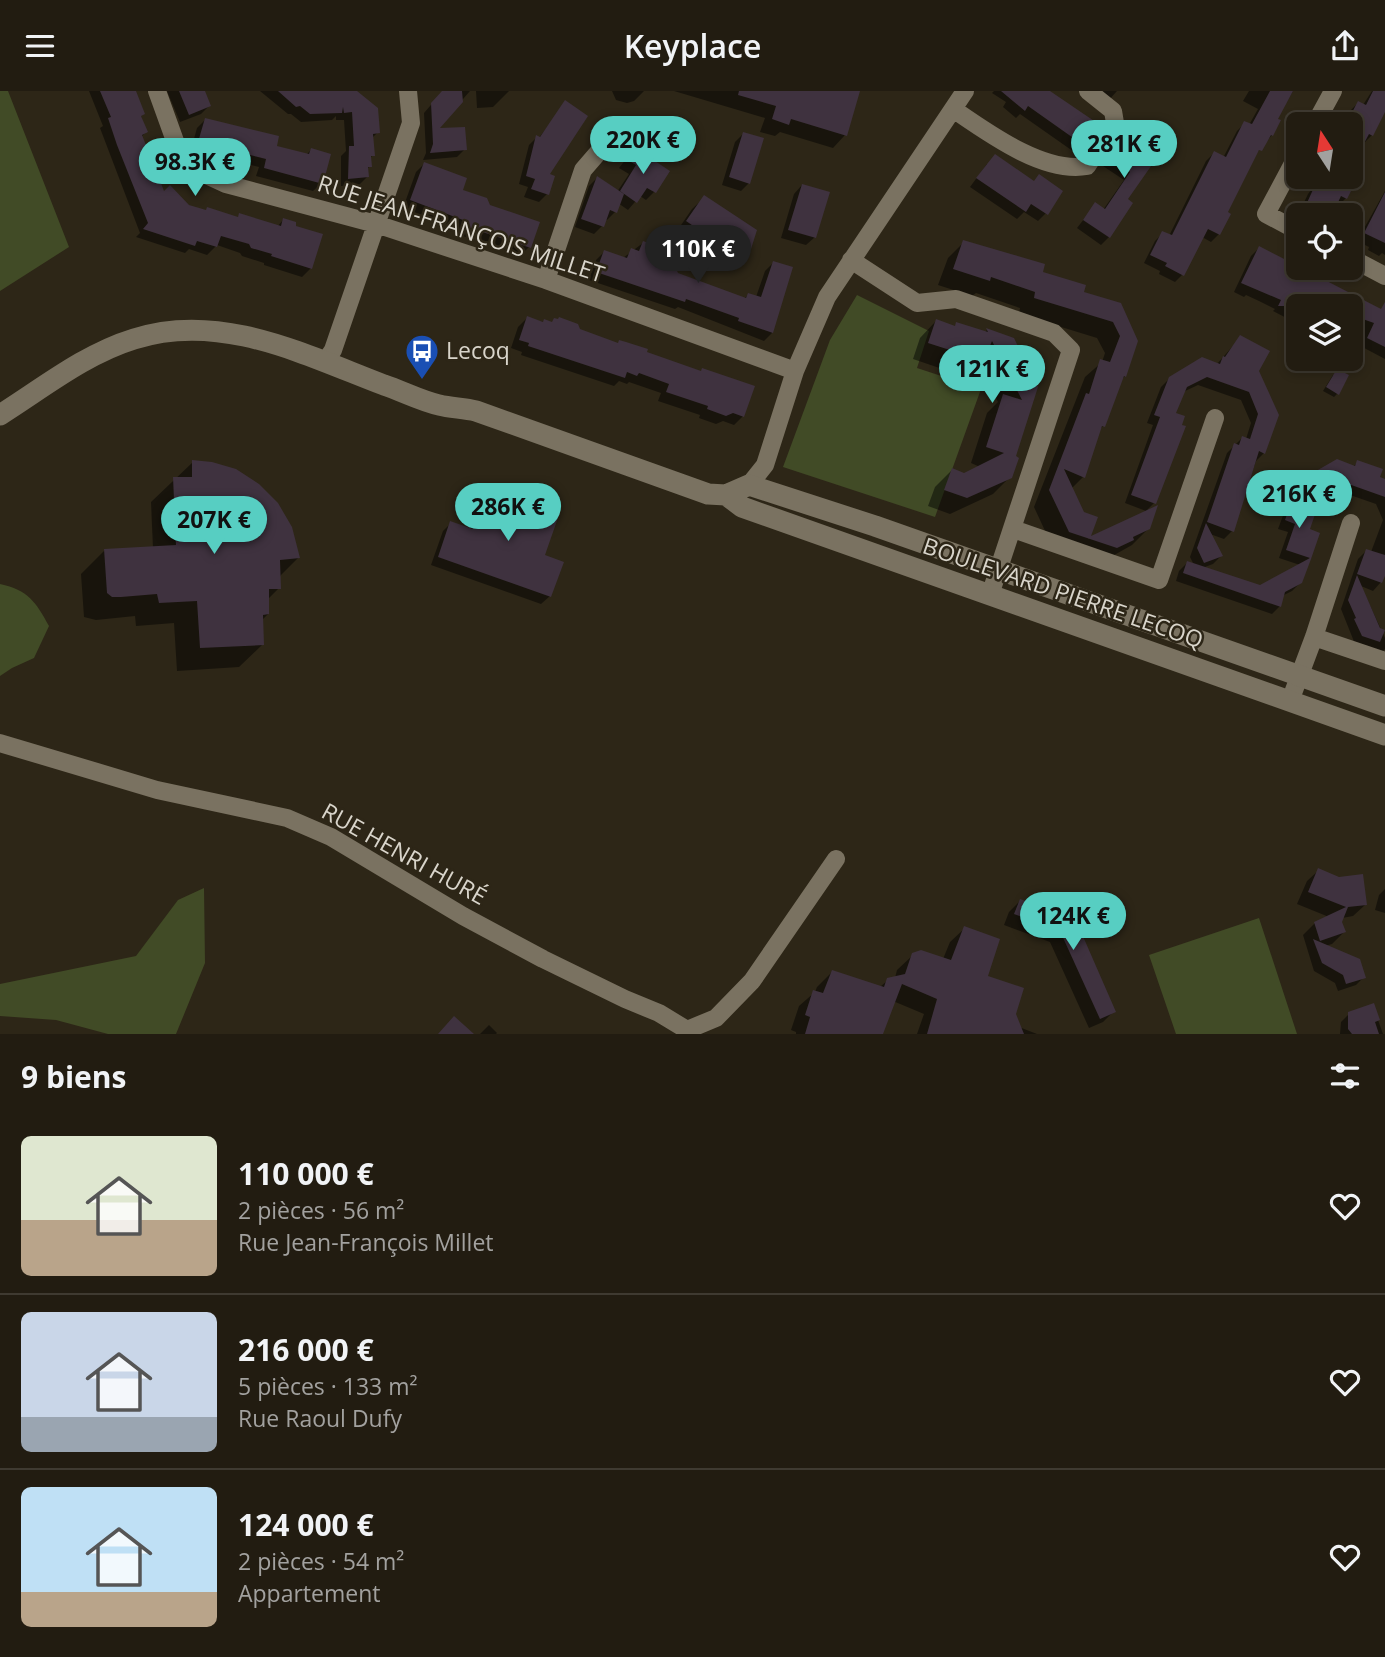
<!DOCTYPE html>
<html lang="fr">
<head>
<meta charset="utf-8">
<style>
  :root { --surface:#221c11; --page:#2a251a; --text:#f1f3f6; --muted:#a2a19f; --line:#3f3a31; --accent:#57cec2 }
  body { margin:0; font-family:"Open Sans",sans-serif; background:var(--page); color:var(--text); height:100vh; display:flex; flex-direction:column; font-size:26px; white-space:nowrap }
  * { box-sizing:border-box; margin:0 }
  p { font-size:23px; color:var(--muted) }
  .icon { flex:none; width:38px; height:38px; fill:none; stroke:currentColor; stroke-width:2; stroke-linecap:round; stroke-linejoin:round }
  .map { position:relative; height:943px; overflow:hidden }
  .drawer { display:flex; flex-direction:column; background:var(--surface); flex:1 }
  .drawer>* { flex:none }
  .needle { width:46px; rotate:348deg }
  .buttons { position:absolute; left:1286px; top:21px; display:grid; gap:14px }
  .buttons a { display:grid; place-items:center; width:77px; height:77px; border-radius:10px; background:var(--surface); box-shadow:0 4px 10px #0003,0 0 0 2px var(--line); font-size:35px }
  .price { position:absolute; translate:-50% -60px; padding:0 16px; border-radius:24px; background:var(--accent); color:#111; font-size:23px; line-height:46px; filter:drop-shadow(0 2px 4px #0008) }
  .price::after { content:''; position:absolute; left:50%; top:42px; width:21px; height:16px; margin-left:-10px; background:inherit; clip-path:polygon(0 0,100% 0,50% 100%) }
  .price.active { background:#222; color:#fff }
  ul { padding:0; list-style:none }
  li { display:flex; align-items:center; gap:21px; height:175px; padding:0 21px }
  li+li { border-top:2px solid var(--line) }
  li span { display:grid; place-items:center; flex:none; width:196px; height:140px; border-radius:10px; color:#555 }
  li>.icon { margin-inline-start:auto }
  span .icon { width:84px; height:84px; fill:#fffc; stroke-width:1 }
  li b { font-size:30px }
  h2 { display:flex; justify-content:space-between; align-items:center; height:84px; padding:0 21px; font-size:30px }
  header { display:flex; justify-content:space-between; align-items:center; height:91px; padding:0 21px; background:var(--surface); font-size:32px; font-weight:600 }
  .map>svg:first-child { display:block }
  .green { fill:#414b26 }
  .shadow { fill:#0007 }
  .building { fill:#3f323f }
  .lines { fill:none; stroke-linecap:round; stroke-linejoin:round }
  .minor { stroke:#7a7261; stroke-width:18 }
  .tertiary { stroke:#7a7261; stroke-width:21 }
  .labels { text-anchor:middle; stroke-width:5; stroke-linejoin:round; paint-order:stroke }
  .street-label { font-size:23px; fill:#d9d5cb; stroke:#2d2617 }
  .poi-label { font-size:23px; fill:#d9d5cb; stroke:#2d2617; text-anchor:start }
</style>
</head>
<body>
<header><svg class="icon" aria-label="menu" viewBox="0 0 24 24"><path d="M4 6h16M4 12h16M4 18h16"/></svg>Keyplace<svg class="icon" aria-label="share" viewBox="0 0 24 24"><path d="M12 15V3M7 8l5-5 5 5M5 13v7h14v-7"/></svg></header>
<div class="map">
<svg width="1385" height="943" viewBox="0 0 1385 943">
  <rect width="100%" height="100%" fill="#2d2617"/>
  <path class="green" d="M 0,0 L 8,0 L 69,156 L 0,200 Z
    M 857,204 L 929,240 L 917,277 L 981,298 L 935,426 L 783,376 L 830,249 Z
    M 0,493 C 28,499 36,511 49,535 L 34,567 L 12,577 L 0,585 Z
    M 204,797 L 205,872 L 176,943 L 108,943 L 56,929 L 0,925 L 0,893 L 136,865 L 178,809 Z
    M 1259,827 L 1297,943 L 1176,943 L 1149,864 Z"/>
  <path class="shadow" d="M 89,0 L 133,0 L 146,41 L 141,46 L 163,103 L 188,115 L 237,127 L 240,124 L 277,136 L 283,129 L 311,177 L 302,186 L 264,174 L 264,172 L 242,165 L 240,162 L 217,154 L 207,164 L 189,158 L 185,162 L 136,146 L 140,142 L 100,37 L 103,35 Z
    M 167,0 L 203,0 L 209,15 L 201,23 L 180,31 Z
    M 260,0 L 354,0 L 378,41 L 372,47 L 373,64 L 369,68 L 370,75 L 366,79 L 367,86 L 359,94 L 341,95 L 341,65 L 346,60 L 344,29 L 336,29 L 336,25 L 332,29 L 301,31 L 291,23 L 288,23 Z
    M 443,0 L 470,0 L 436,39 L 465,58 L 457,66 L 423,69 L 426,62 L 424,22 Z
    M 476,0 L 509,0 L 493,16 L 477,17 Z
    M 612,0 L 644,0 L 634,10 L 627,12 L 616,9 Z
    M 674,0 L 859,0 L 845,44 L 833,57 L 780,41 L 775,45 L 760,41 L 765,27 Z
    M 994,0 L 1048,0 L 1085,55 L 1077,63 L 1020,23 L 1016,27 L 1003,16 L 1006,11 L 992,2 Z
    M 1094,0 L 1117,0 L 1108,10 Z
    M 1249,0 L 1293,0 L 1276,29 L 1272,44 L 1254,65 L 1226,122 L 1219,143 L 1211,151 L 1202,146 L 1183,183 L 1175,191 L 1159,183 L 1160,180 L 1144,172 L 1155,150 L 1163,142 L 1169,145 L 1206,70 L 1214,62 L 1223,67 L 1237,40 L 1245,32 L 1249,34 L 1258,18 L 1243,10 Z
    M 1372,0 L 1385,1 L 1385,18 L 1372,44 L 1364,52 L 1351,73 L 1351,33 L 1344,33 L 1350,20 L 1358,12 L 1363,14 Z
    M 566,12 L 547,84 L 553,86 L 547,103 L 539,111 L 524,106 L 528,96 L 519,93 L 529,54 L 537,46 L 538,48 Z
    M 205,29 L 274,56 L 306,64 L 311,59 L 322,92 L 313,100 L 256,85 L 259,76 L 221,66 L 216,72 L 189,66 L 197,37 Z
    M 1135,35 L 1147,43 L 1126,109 L 1109,146 L 1101,154 L 1077,137 L 1095,114 L 1103,119 L 1124,89 L 1100,73 L 1111,57 L 1119,49 L 1122,51 Z
    M 743,43 L 749,92 L 741,100 L 722,94 L 735,51 Z
    M 634,58 L 667,81 L 654,101 L 646,109 L 640,105 L 628,119 L 618,112 L 615,121 L 607,129 L 605,128 L 602,135 L 594,143 L 575,136 L 589,95 L 597,87 L 617,101 L 629,83 L 619,77 Z
    M 424,73 L 461,100 L 488,115 L 529,156 L 521,164 L 454,142 L 456,137 L 403,117 L 416,81 Z
    M 987,73 L 1046,122 L 1038,130 L 1024,121 L 1017,128 L 970,96 Z
    M 1321,86 L 1348,86 L 1354,89 L 1346,107 L 1338,115 L 1335,114 L 1330,124 L 1303,124 L 1299,122 L 1308,103 Z
    M 802,94 L 815,146 L 806,154 L 781,147 L 794,103 Z
    M 1385,100 L 1385,164 L 1382,162 L 1379,165 L 1368,159 L 1369,156 L 1357,150 Z
    M 705,106 L 749,157 L 737,170 L 689,153 L 675,143 L 692,118 Z
    M 964,151 L 1041,182 L 1082,202 L 1120,214 L 1125,285 L 1120,290 L 1103,335 L 1099,339 L 1083,386 L 1071,398 L 1082,422 L 1096,427 L 1088,448 L 1155,417 L 1149,437 L 1132,454 L 1100,472 L 1053,457 L 1034,416 L 1085,286 L 1102,271 L 1105,262 L 1097,247 L 1019,223 L 1020,217 L 976,202 L 972,205 L 938,194 L 948,167 Z
    M 643,152 L 658,164 L 677,183 L 744,208 L 748,204 L 756,206 L 765,180 L 773,172 L 772,242 L 764,250 L 678,216 L 675,218 L 589,189 L 596,169 L 604,161 L 623,167 Z
    M 1259,157 L 1385,221 L 1385,268 L 1351,250 L 1351,215 L 1298,215 L 1298,233 L 1273,220 L 1275,218 L 1259,210 L 1246,204 L 1244,206 L 1234,201 L 1251,165 Z
    M 527,227 L 579,240 L 644,262 L 743,325 L 734,334 L 723,330 L 716,333 L 699,327 L 700,324 L 658,310 L 661,302 L 629,291 L 627,293 L 619,290 L 614,295 L 521,264 L 522,261 L 511,257 L 518,236 Z
    M 936,230 L 954,236 L 984,242 L 987,239 L 1013,248 L 1037,296 L 1014,367 L 1010,386 L 993,403 L 950,423 L 928,415 L 935,396 L 952,379 L 964,384 L 980,376 L 971,372 L 987,322 L 998,311 L 979,273 L 966,286 L 913,268 L 920,247 Z
    M 1240,247 L 1257,280 L 1264,362 L 1256,370 L 1232,440 L 1224,448 L 1210,443 L 1221,465 L 1213,473 L 1202,477 L 1260,496 L 1300,474 L 1279,467 L 1288,441 L 1278,438 L 1287,414 L 1292,409 L 1296,397 L 1305,388 L 1353,376 L 1358,371 L 1378,387 L 1385,390 L 1385,479 L 1381,491 L 1373,500 L 1361,495 L 1385,547 L 1385,558 L 1381,562 L 1355,553 L 1341,518 L 1358,468 L 1366,460 L 1371,461 L 1383,429 L 1376,413 L 1330,397 L 1321,401 L 1307,439 L 1318,443 L 1301,491 L 1292,500 L 1282,505 L 1280,515 L 1272,523 L 1176,490 L 1179,480 L 1187,472 L 1194,474 L 1190,466 L 1227,362 L 1242,347 L 1246,348 L 1251,332 L 1241,309 L 1198,294 L 1183,301 L 1174,323 L 1154,412 L 1146,420 L 1125,412 L 1153,334 L 1147,332 L 1161,296 L 1170,287 L 1217,273 Z
    M 1333,284 L 1337,303 L 1334,306 L 1323,300 Z
    M 193,371 L 298,467 L 279,486 L 279,497 L 267,509 L 268,523 L 262,529 L 263,553 L 239,576 L 177,580 L 174,532 L 136,535 L 135,525 L 96,529 L 84,526 L 81,483 L 105,459 L 153,457 L 151,411 Z
    M 489,398 L 542,465 L 550,505 L 541,513 L 431,474 L 443,440 L 451,432 L 469,439 L 481,406 Z
    M 1319,779 L 1365,814 L 1353,825 L 1342,827 L 1340,831 L 1344,841 L 1332,853 L 1325,855 L 1364,886 L 1356,894 L 1338,900 L 1335,892 L 1314,880 L 1303,844 L 1315,832 L 1329,826 L 1297,813 L 1307,790 Z
    M 1385,798 L 1385,822 L 1375,819 L 1379,804 Z
    M 1020,810 L 1073,829 L 1114,920 L 1103,931 L 1089,937 L 1050,851 L 1004,834 L 1009,821 Z
    M 965,837 L 986,886 L 1014,923 L 1019,936 L 1037,943 L 917,943 L 924,923 L 893,910 L 881,943 L 796,943 L 796,941 L 791,939 L 799,915 L 815,901 L 817,896 L 832,881 L 880,896 L 888,889 L 895,887 L 897,879 L 913,864 L 943,868 L 950,851 Z
    M 1373,915 L 1383,943 L 1340,943 L 1341,931 L 1349,923 Z
    M 489,934 L 497,942 L 496,943 L 480,943 Z"/>
  <path class="building" d="M 100,0 L 136,0 L 145,23 L 141,25 L 148,41 L 142,44 L 164,100 L 170,94 L 189,114 L 206,119 L 207,116 L 238,126 L 239,122 L 281,135 L 283,127 L 296,131 L 296,135 L 323,143 L 312,178 L 271,165 L 272,163 L 251,157 L 249,153 L 221,145 L 217,156 L 197,150 L 195,155 L 143,138 L 148,132 L 117,54 L 108,27 L 111,26 Z
    M 179,0 L 205,0 L 211,15 L 189,24 Z
    M 278,0 L 357,0 L 378,17 L 380,42 L 373,43 L 375,65 L 371,65 L 372,76 L 368,76 L 369,86 L 348,88 L 349,55 L 354,55 L 352,21 L 344,22 L 343,16 L 342,22 L 310,23 L 300,15 L 296,16 Z
    M 442,0 L 462,0 L 463,11 L 440,37 L 465,36 L 467,59 L 430,62 L 433,53 L 431,12 Z
    M 739,0 L 860,0 L 847,45 L 791,28 L 789,34 L 772,28 L 776,15 L 738,4 Z
    M 1001,0 L 1050,0 L 1100,34 L 1086,56 L 1028,15 L 1025,20 Z
    M 1270,0 L 1293,0 L 1278,28 L 1281,29 L 1273,45 L 1271,44 L 1262,60 L 1259,59 L 1228,121 L 1231,123 L 1220,144 L 1208,138 L 1184,185 L 1165,175 L 1167,172 L 1150,164 L 1162,140 L 1172,144 L 1214,60 L 1226,66 L 1244,30 L 1252,33 Z
    M 1373,0 L 1385,0 L 1385,21 L 1373,45 L 1369,43 L 1351,77 L 1351,33 L 1346,33 L 1358,10 L 1366,14 Z
    M 565,9 L 588,25 L 550,83 L 555,85 L 549,104 L 531,98 L 535,88 L 526,85 L 536,44 L 540,46 Z
    M 205,27 L 279,45 L 277,55 L 309,63 L 311,57 L 331,63 L 323,93 L 264,77 L 266,68 L 227,58 L 225,64 L 196,58 Z
    M 1135,33 L 1149,43 L 1145,49 L 1157,58 L 1152,66 L 1156,68 L 1128,108 L 1133,112 L 1110,147 L 1083,129 L 1095,111 L 1105,118 L 1130,81 L 1107,65 L 1119,47 L 1124,50 Z
    M 743,41 L 764,47 L 750,93 L 729,86 Z
    M 634,56 L 670,80 L 656,102 L 647,97 L 637,112 L 620,100 L 636,74 L 626,68 Z
    M 995,63 L 1034,90 L 1039,83 L 1063,100 L 1048,124 L 1031,113 L 1026,121 L 976,87 Z
    M 424,71 L 467,87 L 463,99 L 487,107 L 490,114 L 540,131 L 531,157 L 461,134 L 463,129 L 410,109 Z
    M 597,85 L 624,103 L 617,122 L 610,119 L 604,136 L 581,128 Z
    M 1323,86 L 1358,86 L 1347,108 L 1341,105 L 1332,124 L 1327,124 L 1306,114 L 1316,92 L 1319,94 Z
    M 802,93 L 830,101 L 816,147 L 788,139 Z
    M 1385,101 L 1385,152 L 1364,142 Z
    M 704,104 L 757,139 L 751,158 L 702,141 L 686,130 Z
    M 963,149 L 1045,173 L 1043,181 L 1086,194 L 1084,201 L 1121,212 L 1138,250 L 1126,286 L 1124,285 L 1105,336 L 1102,335 L 1085,387 L 1064,378 L 1084,421 L 1098,426 L 1091,445 L 1158,414 L 1150,438 L 1133,446 L 1134,449 L 1117,457 L 1069,441 L 1049,399 L 1086,302 L 1089,303 L 1100,268 L 1110,271 L 1120,245 L 1113,231 L 1034,207 L 1035,201 L 991,186 L 990,190 L 953,178 Z
    M 643,150 L 662,157 L 661,163 L 671,166 L 678,182 L 746,207 L 748,202 L 761,206 L 773,170 L 793,176 L 773,242 L 738,230 L 739,227 L 686,208 L 685,211 L 596,181 L 604,159 L 627,167 L 631,157 L 639,160 Z
    M 1259,155 L 1381,218 L 1385,211 L 1385,256 L 1367,247 L 1374,232 L 1351,224 L 1351,215 L 1278,215 L 1281,209 L 1241,192 Z
    M 527,225 L 543,231 L 544,228 L 552,231 L 554,227 L 558,228 L 559,226 L 578,233 L 580,238 L 618,252 L 619,249 L 626,251 L 648,258 L 647,261 L 701,280 L 702,277 L 755,295 L 744,326 L 733,322 L 726,325 L 707,318 L 708,315 L 666,301 L 669,293 L 639,282 L 637,285 L 627,281 L 625,287 L 528,255 L 529,252 L 519,249 Z
    M 936,228 L 955,235 L 956,231 L 988,241 L 986,237 L 1014,247 L 1038,296 L 1016,365 L 1019,367 L 1012,387 L 967,407 L 944,399 L 952,377 L 964,382 L 1004,362 L 986,356 L 1003,303 L 1022,309 L 992,250 L 984,270 L 928,252 Z
    M 1240,244 L 1270,260 L 1259,280 L 1279,324 L 1265,363 L 1259,360 L 1234,441 L 1207,431 L 1234,352 L 1239,354 L 1242,345 L 1250,348 L 1258,323 L 1249,301 L 1207,286 L 1187,296 L 1176,322 L 1185,325 L 1182,334 L 1186,335 L 1156,413 L 1131,404 L 1160,326 L 1154,324 L 1169,286 L 1202,266 L 1220,273 L 1223,265 L 1225,266 Z
    M 1337,278 L 1349,284 L 1339,304 L 1326,296 Z
    M 1337,368 L 1355,375 L 1357,369 L 1383,378 L 1380,386 L 1385,388 L 1385,406 L 1340,390 L 1324,397 L 1310,438 L 1320,442 L 1311,468 L 1302,492 L 1285,501 L 1281,516 L 1183,482 L 1187,470 L 1260,494 L 1310,467 L 1286,459 L 1295,433 L 1285,429 L 1294,404 L 1297,405 L 1304,387 Z
    M 192,369 L 212,371 L 236,378 L 259,393 L 278,412 L 292,436 L 300,467 L 280,469 L 281,498 L 269,498 L 269,523 L 263,524 L 264,554 L 200,557 L 197,510 L 159,512 L 157,503 L 121,506 L 112,506 L 107,502 L 104,458 L 176,454 L 173,386 L 192,386 Z
    M 489,396 L 560,421 L 545,464 L 564,471 L 551,506 L 438,466 L 450,430 L 473,438 Z
    M 1206,432 L 1223,465 L 1204,472 L 1197,457 Z
    M 1366,458 L 1385,464 L 1385,485 L 1382,492 L 1357,483 Z
    M 1357,484 L 1380,537 L 1385,539 L 1380,551 L 1362,545 L 1354,528 L 1356,527 L 1348,509 Z
    M 1318,777 L 1339,786 L 1363,783 L 1367,814 L 1348,816 L 1342,831 L 1346,841 L 1320,850 L 1314,831 L 1346,816 L 1308,801 Z
    M 1020,808 L 1075,827 L 1116,921 L 1100,928 L 1060,840 L 1014,823 Z
    M 964,835 L 1000,848 L 988,885 L 1024,897 L 1016,923 L 1024,943 L 927,943 L 937,908 L 902,893 L 883,943 L 805,943 L 810,926 L 805,924 L 813,899 L 823,902 L 832,879 L 884,896 L 887,887 L 905,883 L 912,862 L 921,859 L 951,869 Z
    M 1313,848 L 1360,868 L 1366,887 L 1346,893 L 1343,884 L 1322,872 Z
    M 1374,912 L 1380,929 L 1375,931 L 1379,943 L 1352,943 L 1348,938 L 1348,921 Z
    M 454,925 L 474,943 L 438,943 Z"/>
  <g class="lines">
    <path class="minor" d="M 157,0 L 179,61 L 198,80 L 226,93 L 376,133 L 546,189 L 795,280
      M 953,18 C 988,42 1044,83 1087,75 L 1115,32 L 1113,20 L 1088,0
      M 1315,33 L 1333,0
      M 1298,63 L 1266,123 L 1298,140
      M 1351,167 L 1385,185
      M 851,169 L 917,212 L 956,208 L 1054,242 L 1071,259 L 990,504
      M 546,189 L 583,79 L 602,57
      M 325,271 L 333,259 L 411,32 L 408,0
      M 749,394 L 765,374 L 795,280 L 827,206 L 965,0
      M 1013,438 L 1159,489 L 1215,327
      M 1314,546 L 1385,570
      M 1290,610 L 1314,546 L 1351,432
      M 0,652 L 157,699 L 287,727 L 331,746 L 463,825 L 543,868 L 625,908 L 659,922 L 687,939
      M 687,939 L 716,927 L 752,890 L 836,768"/>
    <path class="tertiary" d="M 0,324 C 43,297 85,263 134,248 C 220,220 305,264 384,294 C 402,300 421,310 439,314 C 451,317 464,317 476,320 L 708,403 L 726,404 L 749,394 L 875,435 L 1385,615
      M 726,404 L 742,416 L 1385,644"/>
  </g>
  <defs>
    <symbol id="bus-pin" viewBox="-11 -11 22 30"><path d="M0 17L-7.5 6A9.5 9.5 0 1 1 7.5 6Z" fill="#1a4fb4" stroke="#2d2617"/><path d="M-5-6H5V4H4V6H2V4H-2V6H-4V4H-5ZM-3.5-4V0h7V-4ZM-3.5 1.2v1.5H-2V1.2ZM2 1.2v1.5H3.5V1.2Z" fill="#fff"/></symbol>
  </defs>
  <g fill-rule="evenodd">
    <use href="#bus-pin" x="403" y="241" width="38" height="52"/>
  </g>
  <g class="labels">
    <g class="street-label">
      <text transform="translate(461 138) rotate(18)" y="8">RUE JEAN-FRANÇOIS MILLET</text>
      <text transform="translate(1063 502) rotate(19)" y="8">BOULEVARD PIERRE LECOQ</text>
      <text transform="translate(404 763) rotate(29)" y="8">RUE HENRI HURÉ</text>
    </g>
    <g class="poi-label">
      <text x="446" y="268">Lecoq</text>
    </g>
  </g>
</svg>
<div class="buttons">
<a><svg class="needle" viewBox="-14 -14 28 28"><path d="M0-13l5 13h-10z" fill="#e53935"/><path d="M0 13l5-13h-10z" fill="#a2a19f"/></svg></a>
<a><svg class="icon" aria-label="locate" viewBox="0 0 24 24"><circle cx="12" cy="12" r="6"/><path d="M12 2v4M12 18v4M2 12h4M18 12h4"/></svg></a>
<a><svg class="icon" aria-label="layers" viewBox="0 0 24 24"><path d="M12 4l9 5-9 5-9-5zM3 14l9 5 9-5"/></svg></a>
</div>
<b class="price" style="left:643px;top:85px">220K €</b>
<b class="price" style="left:1124px;top:89px">281K €</b>
<b class="price" style="left:195px;top:107px">98.3K €</b>
<b class="price active" style="left:698px;top:194px">110K €</b>
<b class="price" style="left:992px;top:314px">121K €</b>
<b class="price" style="left:1299px;top:439px">216K €</b>
<b class="price" style="left:508px;top:452px">286K €</b>
<b class="price" style="left:214px;top:465px">207K €</b>
<b class="price" style="left:1073px;top:861px">124K €</b>
</div>
<section class="drawer">
<h2>9 biens<svg class="icon" aria-label="filters" viewBox="0 0 24 24"><path d="M4 7h16M4 17h16"/><circle cx="9" cy="7" r="2"/><circle cx="15" cy="17" r="2"/></svg></h2>
<ul>
<li><span style="background:linear-gradient(#dfe7d0 60%,#b9a48a 0)"><svg class="icon" aria-label="home" viewBox="0 0 24 24"><path d="M3 11l9-7 9 7M6 9v11h12V9"/></svg></span><div><b>110 000 €</b><p>2 pièces · 56 m²</p><p>Rue Jean-François Millet</p></div><svg class="icon" aria-label="heart" viewBox="0 0 24 24"><path d="M12 20l-8-8c-3-5 5-10 8-4 3-6 11-1 8 4z"/></svg></li>
<li><span style="background:linear-gradient(#c9d6e8 75%,#9aa5b1 0)"><svg class="icon" aria-label="home" viewBox="0 0 24 24"><path d="M3 11l9-7 9 7M6 9v11h12V9"/></svg></span><div><b>216 000 €</b><p>5 pièces · 133 m²</p><p>Rue Raoul Dufy</p></div><svg class="icon" aria-label="heart" viewBox="0 0 24 24"><path d="M12 20l-8-8c-3-5 5-10 8-4 3-6 11-1 8 4z"/></svg></li>
<li><span style="background:linear-gradient(#bfe0f5 75%,#b9a48a 0)"><svg class="icon" aria-label="home" viewBox="0 0 24 24"><path d="M3 11l9-7 9 7M6 9v11h12V9"/></svg></span><div><b>124 000 €</b><p>2 pièces · 54 m²</p><p>Appartement</p></div><svg class="icon" aria-label="heart" viewBox="0 0 24 24"><path d="M12 20l-8-8c-3-5 5-10 8-4 3-6 11-1 8 4z"/></svg></li>
</ul>
</section>
</body>
</html>
